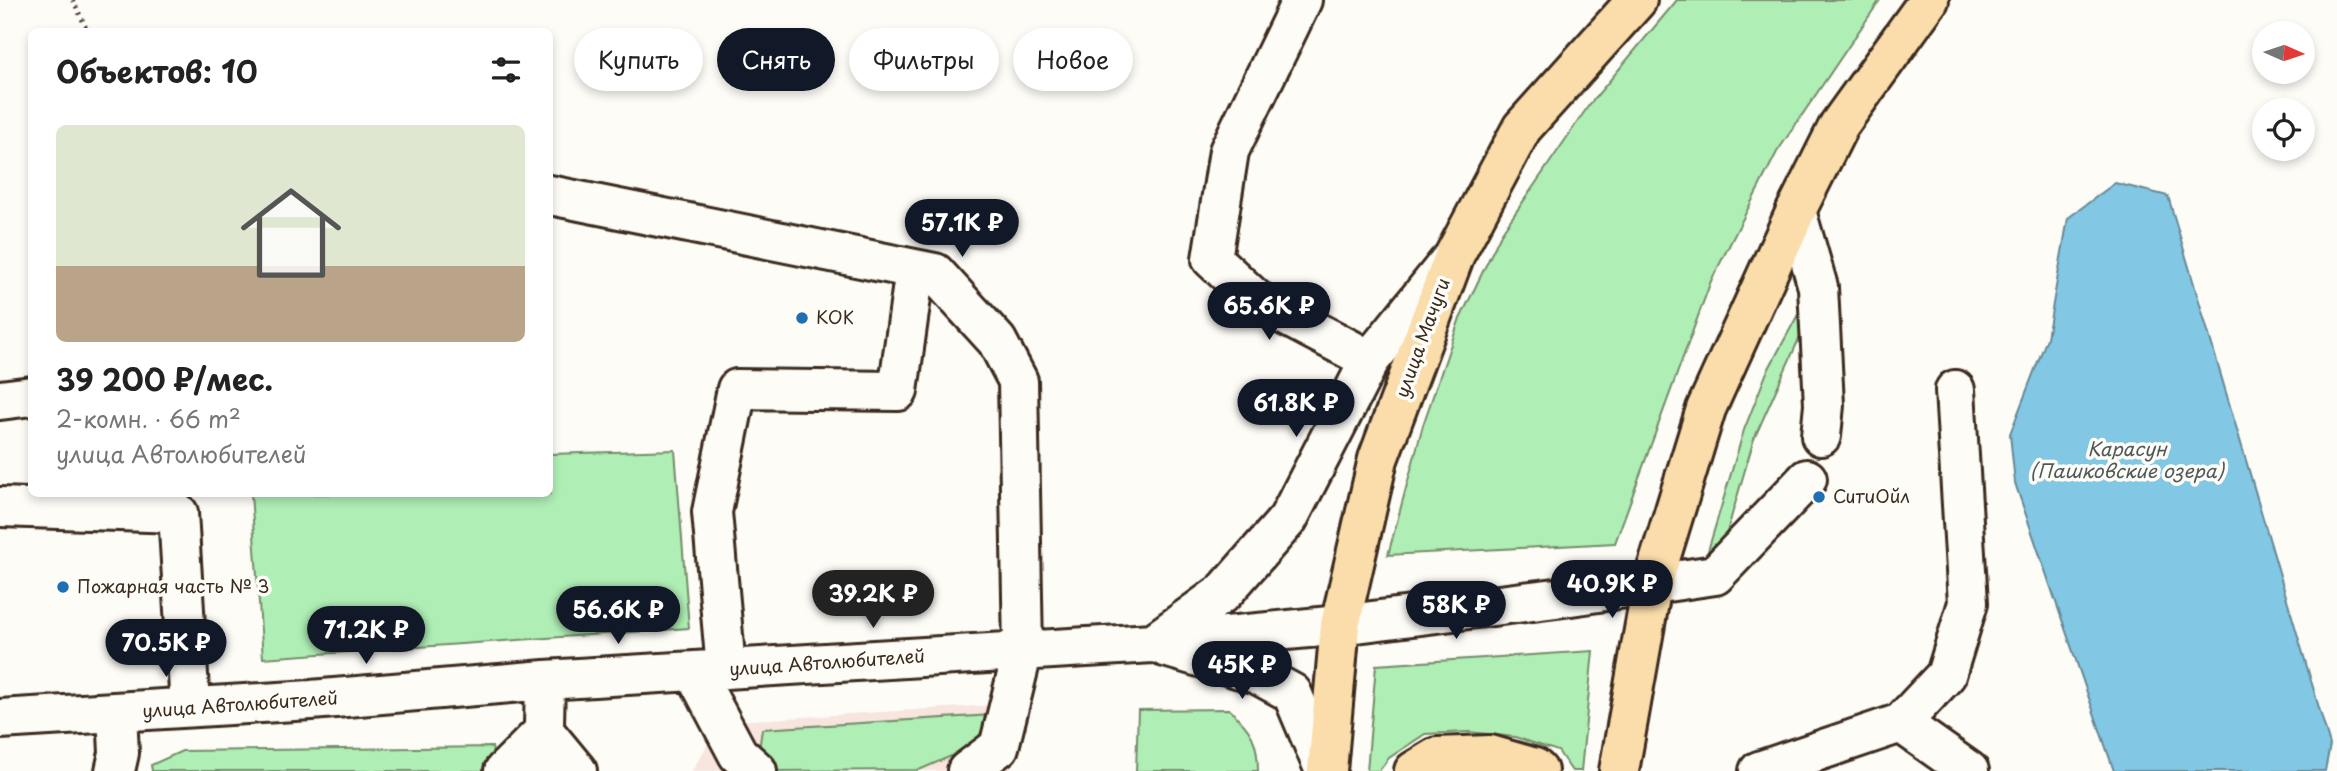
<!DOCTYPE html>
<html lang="ru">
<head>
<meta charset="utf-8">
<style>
  :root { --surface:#fff; --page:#f2f2f2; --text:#222; --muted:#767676; --accent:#111827 }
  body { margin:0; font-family:"Playpen Sans",sans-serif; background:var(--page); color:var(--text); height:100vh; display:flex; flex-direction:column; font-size:26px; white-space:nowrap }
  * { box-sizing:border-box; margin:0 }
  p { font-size:23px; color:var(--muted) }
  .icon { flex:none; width:38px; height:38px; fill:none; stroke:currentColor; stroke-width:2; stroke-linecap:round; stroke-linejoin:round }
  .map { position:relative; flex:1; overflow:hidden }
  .sheet { position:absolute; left:28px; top:28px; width:525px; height:469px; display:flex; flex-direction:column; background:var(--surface); border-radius:10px; box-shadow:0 4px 10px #0003 }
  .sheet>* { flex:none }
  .banner { position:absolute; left:574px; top:28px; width:665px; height:63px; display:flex; gap:14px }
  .needle { width:46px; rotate:93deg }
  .tools { position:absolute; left:2252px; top:21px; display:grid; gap:14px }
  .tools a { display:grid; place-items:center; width:63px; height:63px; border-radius:50%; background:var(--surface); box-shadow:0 4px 10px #0003; font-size:35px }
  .price { position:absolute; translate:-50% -60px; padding:0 16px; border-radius:24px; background:var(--accent); color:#fff; font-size:23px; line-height:46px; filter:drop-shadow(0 2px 4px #0008) }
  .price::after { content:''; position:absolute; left:50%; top:42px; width:21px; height:16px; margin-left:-10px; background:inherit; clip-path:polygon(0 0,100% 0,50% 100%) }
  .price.selected { background:#222; color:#fff }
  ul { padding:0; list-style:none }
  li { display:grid; align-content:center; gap:14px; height:371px; padding:0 28px }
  li span { display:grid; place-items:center; height:217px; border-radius:10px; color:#555 }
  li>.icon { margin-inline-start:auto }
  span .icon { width:126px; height:126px; fill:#fffc; stroke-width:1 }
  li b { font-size:30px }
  h2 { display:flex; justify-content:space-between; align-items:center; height:84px; padding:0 28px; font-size:30px }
  .pill { padding:0 24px; border-radius:32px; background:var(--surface); box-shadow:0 4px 10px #0003; font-size:24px; line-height:63px }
  .pill.selected { background:var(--accent); color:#fff }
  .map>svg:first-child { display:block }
  .built { fill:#f7e5de }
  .green { fill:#afeeb5; stroke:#758c6a; stroke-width:2 }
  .water { fill:#82c7e3; stroke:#668894; stroke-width:2 }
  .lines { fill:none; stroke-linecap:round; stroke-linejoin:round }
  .minor-casing { stroke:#3b2a1e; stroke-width:44 }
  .major-casing { stroke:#3b2a1e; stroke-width:44 }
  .path { stroke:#3b2a1e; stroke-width:4.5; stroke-dasharray:2 5; stroke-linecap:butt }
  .minor { stroke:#fdfcf7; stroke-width:38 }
  .major { stroke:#faddab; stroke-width:38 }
  .poi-dot { fill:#1f6fb2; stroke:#fdfcf7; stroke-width:2.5 }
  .labels { text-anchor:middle; stroke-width:7; stroke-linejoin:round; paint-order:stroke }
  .poi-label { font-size:18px; fill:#3b2a1e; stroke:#fdfcf7; text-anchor:start }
  .street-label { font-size:18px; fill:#3b2a1e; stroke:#fdfcf7 }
  .water-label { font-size:19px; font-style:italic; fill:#505959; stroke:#fdfcf7 }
</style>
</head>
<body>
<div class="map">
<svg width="2337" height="771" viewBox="0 0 2337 771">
  <rect width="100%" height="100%" fill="#fdfcf7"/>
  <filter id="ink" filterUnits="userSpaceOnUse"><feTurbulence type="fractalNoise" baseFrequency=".0143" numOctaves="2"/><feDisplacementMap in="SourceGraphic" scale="14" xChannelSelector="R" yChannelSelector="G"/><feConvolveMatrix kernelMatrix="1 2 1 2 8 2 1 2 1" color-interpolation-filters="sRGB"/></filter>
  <g filter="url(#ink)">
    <path class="built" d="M 1009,704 L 1011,771 L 692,771 L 721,722 Z"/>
    <path class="green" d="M 1677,0 L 1880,0 L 1777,152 L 1711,281 L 1615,543 L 1388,555 L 1423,425 L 1459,321 L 1501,234 L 1589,105 Z
      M 1801,309 L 1807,321 L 1754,439 L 1717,566 L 1702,571 L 1744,430 L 1767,372 Z
      M 675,450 L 689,628 L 263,658 L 251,494 L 550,494 L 550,454 Z
      M 1593,651 L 1581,771 L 1572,771 L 1558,751 L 1515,737 L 1469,732 L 1425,734 L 1389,758 L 1379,771 L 1367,771 L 1376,665 Z
      M 1229,709 C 1251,730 1258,740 1258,771 L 1136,771 L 1138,710 Z
      M 994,715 L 970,748 L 919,770 L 775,771 L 759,750 L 762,729 Z
      M 492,747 L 494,760 L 489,770 L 484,771 L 152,771 L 151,765 L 182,751 Z"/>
    <path class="water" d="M 2115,183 L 2168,196 L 2330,745 L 2325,771 L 2114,771 L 2015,483 L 2010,434 L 2047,338 L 2068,218 Z"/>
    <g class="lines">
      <defs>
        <path id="minor" d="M 1302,0 L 1229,151 L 1212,259 L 1256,300 L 1370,360
          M 550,195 L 935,273 L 997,341 L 1018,381 L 1023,650 L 999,747 L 967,771
          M 1796,211 L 1818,287 L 1824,405 L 1821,436
          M 0,400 L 32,396
          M 0,507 L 178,513 L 190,707
          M 1155,642 L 1224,592 L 1288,519 L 1370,360 L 1448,263
          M 1165,647 L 1257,674 L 1292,693 L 1325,771
          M 726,669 L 712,512 L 737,389 L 898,391 L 915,269
          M 694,671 L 738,754 L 757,771
          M 0,719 L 311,700 L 545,680 L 1153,643 L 1340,625 L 1564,597 L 1715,575 L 1807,479
          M 1901,723 L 1946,675 L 1968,603 L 1955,390
          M 544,731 L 577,771
          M 115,771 L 119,753 L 117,713
          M 504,771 L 544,731
          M 543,771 L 545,680
          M 1759,771 L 1901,723 L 1969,771"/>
        <path id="major" d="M 1327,771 L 1340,625 L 1378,459 L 1455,254 L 1522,128 L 1637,0
          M 1414,771 L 1437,757 L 1490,755 L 1535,768 L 1538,771
          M 1619,771 L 1652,585 L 1706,409 L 1796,211 L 1839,125 L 1929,0"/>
      </defs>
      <use href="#minor" class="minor-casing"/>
      <use href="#major" class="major-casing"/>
      <path class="path" d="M 73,0 L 88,32"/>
      <use href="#minor" class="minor"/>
      <use href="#major" class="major"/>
    </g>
  </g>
  <g class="poi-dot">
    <circle cx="802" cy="318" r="7"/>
    <circle cx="1819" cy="497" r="7"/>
    <circle cx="63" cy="587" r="7"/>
  </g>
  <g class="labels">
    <g class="poi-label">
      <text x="816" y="324">КОК</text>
      <text x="1833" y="503">СитиОйл</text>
      <text x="77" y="593">Пожарная часть № 3</text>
    </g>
    <g class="street-label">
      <text transform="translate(1423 338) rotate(-70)" y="6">улица Мачуги</text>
      <text transform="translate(827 663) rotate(-4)" y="6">улица Автолюбителей</text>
      <text transform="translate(240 705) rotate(-4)" y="6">улица Автолюбителей</text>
    </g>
    <g class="water-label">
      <text x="2127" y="456">Карасун<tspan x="2127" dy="22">(Пашковские озера)</tspan></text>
    </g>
  </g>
</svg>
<div class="tools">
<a><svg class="needle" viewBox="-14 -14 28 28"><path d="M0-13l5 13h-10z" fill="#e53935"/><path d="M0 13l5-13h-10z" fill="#767676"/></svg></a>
<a><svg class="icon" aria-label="locate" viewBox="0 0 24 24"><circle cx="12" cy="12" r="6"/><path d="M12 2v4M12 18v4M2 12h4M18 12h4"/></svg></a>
</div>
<b class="price" style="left:962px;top:259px">57.1K ₽</b>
<b class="price" style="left:1269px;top:342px">65.6K ₽</b>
<b class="price" style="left:1296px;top:439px">61.8K ₽</b>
<b class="price" style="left:1612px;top:620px">40.9K ₽</b>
<b class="price selected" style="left:873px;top:630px">39.2K ₽</b>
<b class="price" style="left:1456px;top:641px">58K ₽</b>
<b class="price" style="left:618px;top:646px">56.6K ₽</b>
<b class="price" style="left:366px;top:666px">71.2K ₽</b>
<b class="price" style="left:166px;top:679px">70.5K ₽</b>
<b class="price" style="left:1242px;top:701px">45K ₽</b>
<div class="banner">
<a class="pill">Купить</a>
<a class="pill selected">Снять</a>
<a class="pill">Фильтры</a>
<a class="pill">Новое</a>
</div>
<section class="sheet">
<h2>Объектов: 10<svg class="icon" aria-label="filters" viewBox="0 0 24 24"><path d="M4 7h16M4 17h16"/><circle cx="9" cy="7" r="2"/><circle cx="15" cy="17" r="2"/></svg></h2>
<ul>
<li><span style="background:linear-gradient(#dfe7d0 65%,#b9a48a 0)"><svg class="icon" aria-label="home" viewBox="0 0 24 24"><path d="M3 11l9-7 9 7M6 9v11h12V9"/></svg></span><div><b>39 200 ₽/мес.</b><p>2-комн. · 66 m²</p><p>улица Автолюбителей</p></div></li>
</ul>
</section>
</div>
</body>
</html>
